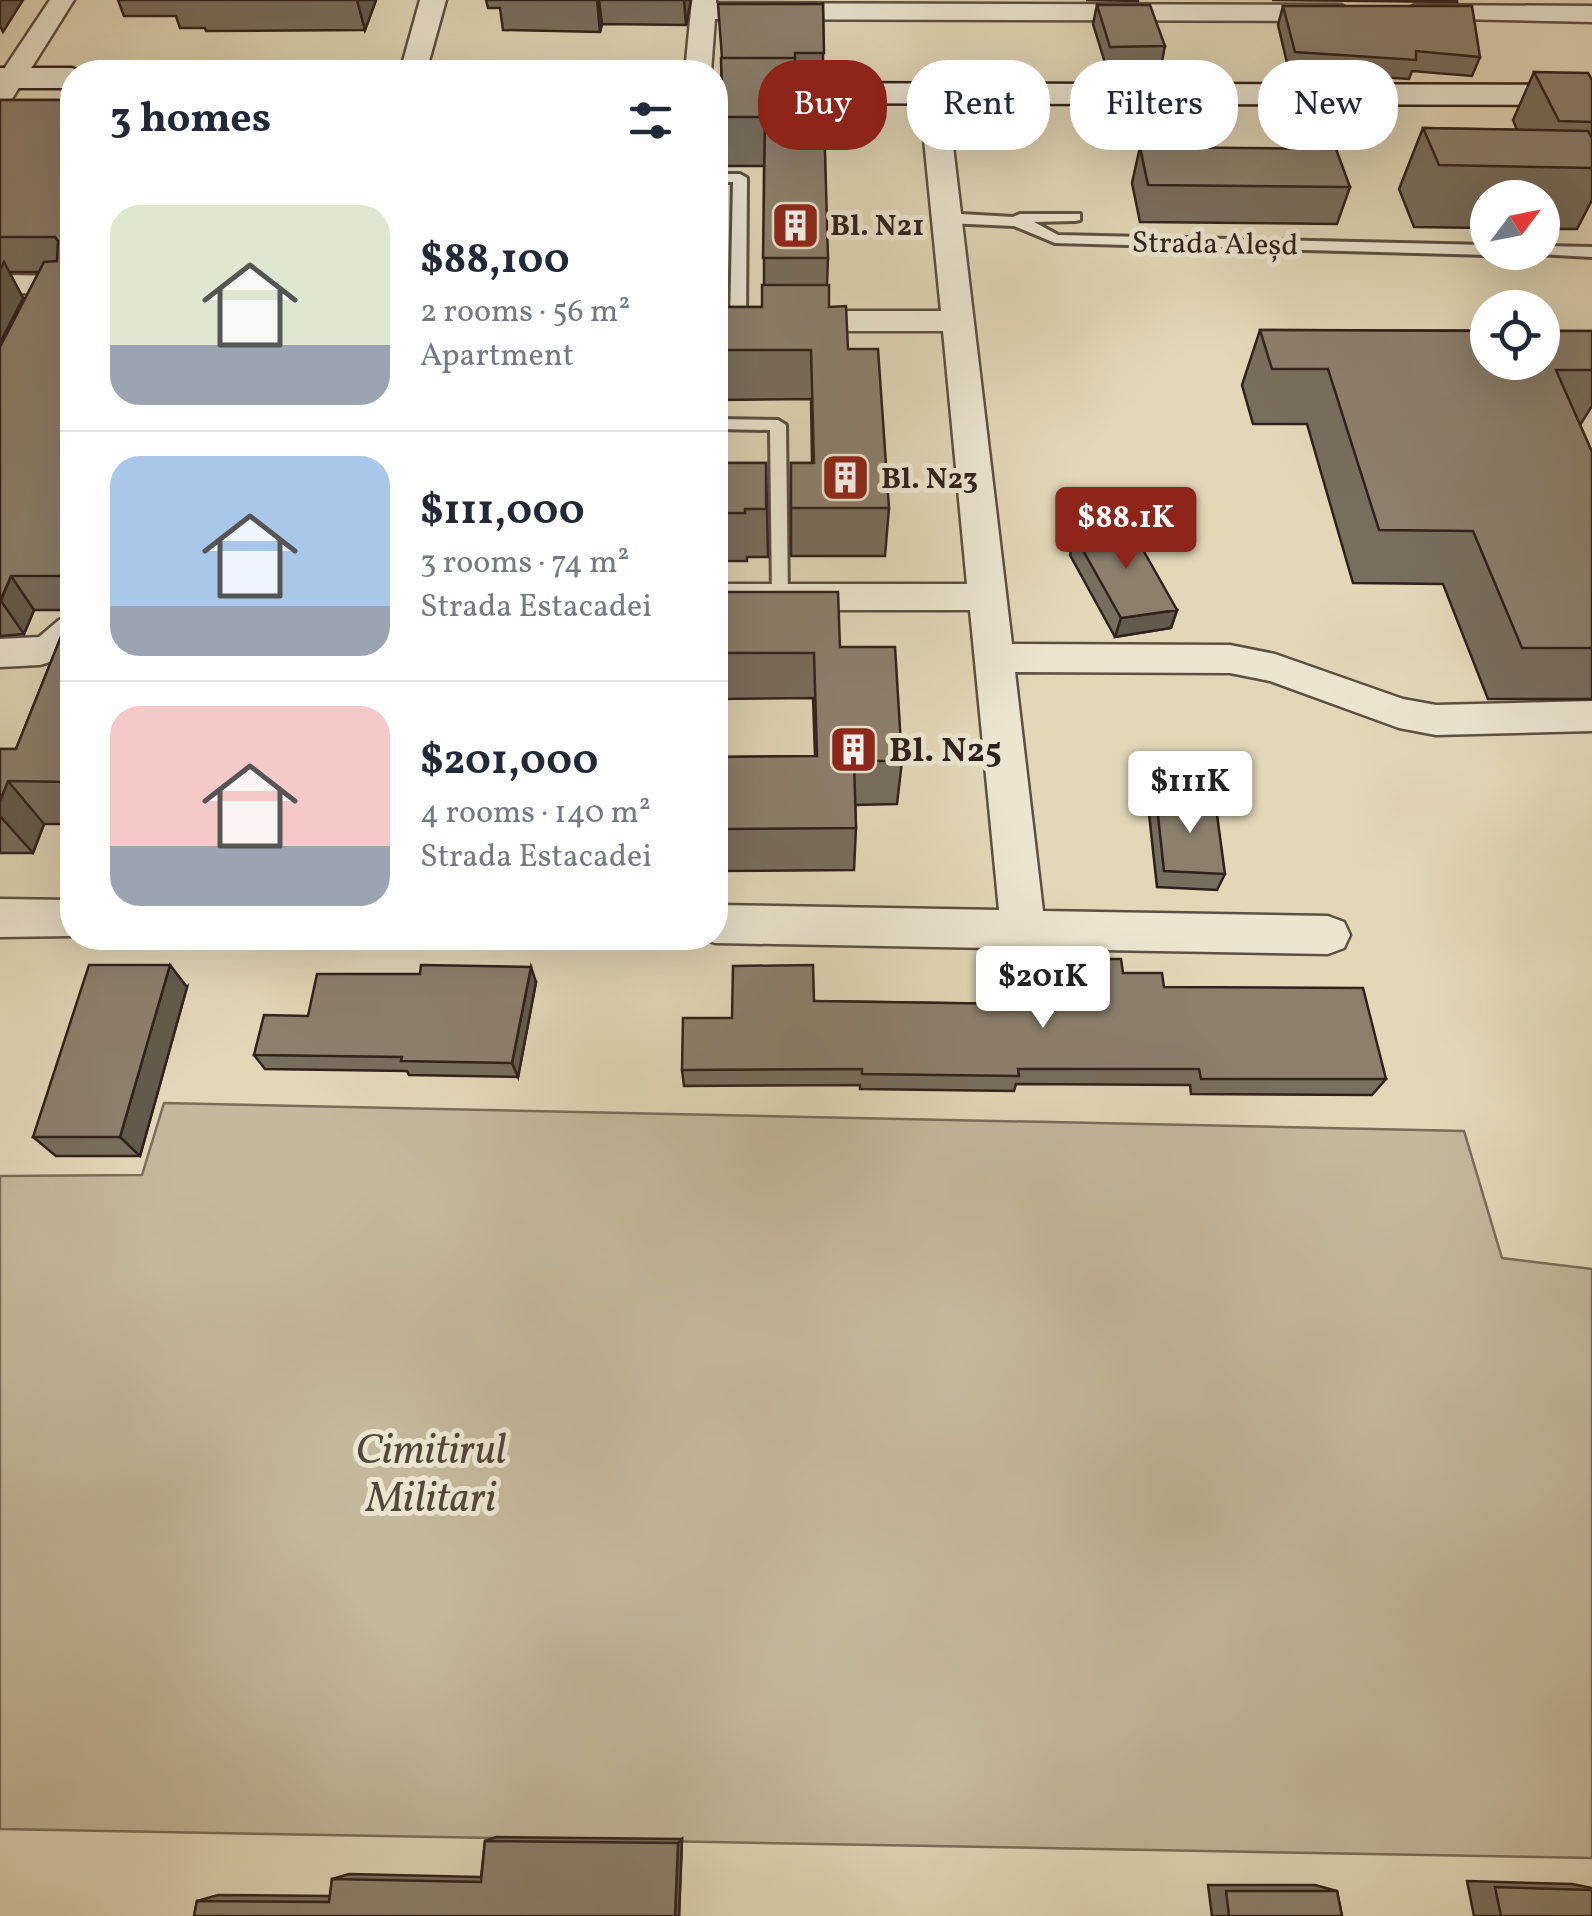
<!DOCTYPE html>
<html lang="en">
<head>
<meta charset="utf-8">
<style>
  :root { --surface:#fff; --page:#f2f2f3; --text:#1f2937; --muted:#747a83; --line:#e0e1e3; --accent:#8f2418 }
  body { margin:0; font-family:Vollkorn,serif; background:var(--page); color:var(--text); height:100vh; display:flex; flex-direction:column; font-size:38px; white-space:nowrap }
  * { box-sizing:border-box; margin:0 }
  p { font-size:32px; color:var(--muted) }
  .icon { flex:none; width:55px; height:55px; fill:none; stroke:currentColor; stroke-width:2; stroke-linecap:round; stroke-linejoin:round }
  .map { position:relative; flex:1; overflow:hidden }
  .drawer { position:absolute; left:60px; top:60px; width:668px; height:890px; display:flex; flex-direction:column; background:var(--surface); border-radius:40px; box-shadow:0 10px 40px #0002 }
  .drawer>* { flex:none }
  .guide { position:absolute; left:758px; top:60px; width:682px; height:90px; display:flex; gap:20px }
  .needle { width:65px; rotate:58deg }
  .tools { position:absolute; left:1470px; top:180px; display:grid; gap:20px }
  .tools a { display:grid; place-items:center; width:90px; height:90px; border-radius:50%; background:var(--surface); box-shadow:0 10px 40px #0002; font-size:50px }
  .price { position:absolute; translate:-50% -85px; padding:0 22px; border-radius:10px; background:#fff; color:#222; font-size:32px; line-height:65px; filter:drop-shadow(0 2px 5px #0008) }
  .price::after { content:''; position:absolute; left:50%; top:60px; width:30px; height:22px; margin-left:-15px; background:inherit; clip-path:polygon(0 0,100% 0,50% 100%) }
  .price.selected { background:var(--accent); color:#fff }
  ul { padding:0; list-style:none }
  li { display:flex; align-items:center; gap:30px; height:250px; padding:0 50px }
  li+li { border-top:2px solid var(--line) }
  li span { display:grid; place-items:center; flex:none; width:280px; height:200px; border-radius:30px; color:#555 }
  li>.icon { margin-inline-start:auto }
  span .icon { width:120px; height:120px; fill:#fffc; stroke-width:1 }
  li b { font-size:42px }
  h2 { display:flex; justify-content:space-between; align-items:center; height:120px; padding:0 50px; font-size:42px }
  .pill { padding:0 35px; border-radius:40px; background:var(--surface); box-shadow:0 10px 40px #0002; font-size:35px; line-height:90px }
  .pill.selected { background:var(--accent); color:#fff }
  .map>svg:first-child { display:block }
  .green { fill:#c4b99d; stroke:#7a6d5c; stroke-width:2.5 }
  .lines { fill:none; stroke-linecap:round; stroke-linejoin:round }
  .lane-casing { stroke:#5c4f43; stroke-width:6 }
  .street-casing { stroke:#5c4f43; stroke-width:5 }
  .secondary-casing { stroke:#2f211c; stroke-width:5 }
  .lane { fill:#ece6d1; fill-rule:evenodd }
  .street { fill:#ece6d1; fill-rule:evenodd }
  .secondary { fill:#ece6d1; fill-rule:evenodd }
  .wall { fill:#786e5e; stroke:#2f211c; stroke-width:2.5 }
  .shaded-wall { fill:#625a4c; stroke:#2f211c; stroke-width:2.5 }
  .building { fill:#8c806d; stroke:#2f211c; stroke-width:2.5 }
  .labels { text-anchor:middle; stroke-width:10; stroke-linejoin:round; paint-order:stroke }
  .far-poi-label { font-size:30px; font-weight:bold; fill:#2f211c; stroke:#ece6d1; text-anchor:start }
  .far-street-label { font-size:30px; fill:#2f211c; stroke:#ece6d1 }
  .poi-label { font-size:35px; font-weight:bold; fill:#2f211c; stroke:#ece6d1; text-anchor:start }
  .near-park-label { font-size:42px; font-style:italic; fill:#54473c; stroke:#ece6d1 }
</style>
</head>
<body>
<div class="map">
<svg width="1592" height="1916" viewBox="0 0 1592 1916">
  <rect width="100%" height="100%" fill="#e2d8b8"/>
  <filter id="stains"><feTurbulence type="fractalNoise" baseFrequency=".002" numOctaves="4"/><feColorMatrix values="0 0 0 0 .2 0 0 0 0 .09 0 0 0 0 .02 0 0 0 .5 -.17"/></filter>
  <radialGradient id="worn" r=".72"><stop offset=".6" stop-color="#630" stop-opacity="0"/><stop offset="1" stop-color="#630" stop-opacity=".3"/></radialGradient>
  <path class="green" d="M 164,1103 L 1464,1131 L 1502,1258 L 1592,1269 L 1592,1858 L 0,1829 L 0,1176 L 142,1175 Z"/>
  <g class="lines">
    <defs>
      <path id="lane" d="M 715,174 L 740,174 L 747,178 L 746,322 L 738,327 L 730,322 L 733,182 L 715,182 Z
        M 961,214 L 1013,217 L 1020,214 L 1080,214 L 1080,220 L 1075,221 L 1034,222 L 1058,235 L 1488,245 L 1488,252 L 1494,252 L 1488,255 L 1055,243 L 1014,226 L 946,223 L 939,219 Z
        M 1542,246 L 1592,247 L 1592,257 L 1537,254 L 1542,252 Z
        M 715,419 L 778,420 L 786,425 L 788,602 L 781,604 L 772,597 L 770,430 L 715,429 Z"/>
      <path id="street" d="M 50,0 L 74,0 L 10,102 L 0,104 L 0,75 Z
        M 420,0 L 446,0 L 426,72 L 400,72 Z
        M 692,0 L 716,0 L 716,3 L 1341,5 L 1354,13 L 1341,21 L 715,19 L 711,72 L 685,72 Z
        M 1415,5 L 1592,6 L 1592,22 L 1406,18 L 1402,13 Z
        M 937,121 L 951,129 L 1012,644 L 1230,645 L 1275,654 L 1403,699 L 1436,705 L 1592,701 L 1592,731 L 1436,735 L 1399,728 L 1270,681 L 1230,673 L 1015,672 L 1043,911 L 1328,916 L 1344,922 L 1350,935 L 1344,948 L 1328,954 L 715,943 L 700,938 L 715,938 L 715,905 L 999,910 L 970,610 L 715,610 L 715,584 L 967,584 L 943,331 L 715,331 L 715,311 L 941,311 L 923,129 Z
        M 0,275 L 72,276 L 72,294 L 0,293 Z
        M 72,616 L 72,655 L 40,665 L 0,667 L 0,639 L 39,637 L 59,620 Z
        M 0,899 L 72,900 L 72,936 L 0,937 Z"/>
      <path id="secondary" d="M 0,68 L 72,68 L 84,72 L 72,72 L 72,88 L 0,88 Z
        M 715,83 L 1592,85 L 1592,105 L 715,103 Z"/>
    </defs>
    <use href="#lane" class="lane-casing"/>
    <use href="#street" class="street-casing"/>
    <use href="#secondary" class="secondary-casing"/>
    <use href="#lane" class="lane"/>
    <use href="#street" class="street"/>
    <use href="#secondary" class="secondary"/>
  </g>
  <path class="wall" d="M 118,0 L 376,0 L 365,30 L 206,31 L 205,28 L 180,28 L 176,16 L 124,16 Z
    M 486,0 L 691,0 L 686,25 L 602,24 L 600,32 L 503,30 L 500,8 L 488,8 Z
    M 1086,0 L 1138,0 L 1138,1 Z
    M 1272,0 L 1457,0 L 1457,2 Z
    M 823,4 L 823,72 L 795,72 L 795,116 L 828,258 L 827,285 L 829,307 L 848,349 L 889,508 L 885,556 L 791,556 L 791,463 L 812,463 L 811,399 L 715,400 L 715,307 L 762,307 L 764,285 L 764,166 L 725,166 L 721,62 Z
    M 1097,5 L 1165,46 L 1161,66 L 1106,66 L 1093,24 Z
    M 1283,6 L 1480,57 L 1472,76 L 1412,71 L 1409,79 L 1289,71 L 1278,25 Z
    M 1534,72 L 1592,80 L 1592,200 L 1577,229 L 1542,229 L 1542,198 L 1488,198 L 1488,228 L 1414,227 L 1399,189 L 1423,128 L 1517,130 L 1513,120 Z
    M 0,100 L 72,100 L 72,824 L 44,824 L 33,853 L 0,853 L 0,749 L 16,749 L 72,610 L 34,610 L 24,634 L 0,636 L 0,347 L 39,272 L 9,272 L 23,298 L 0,343 Z
    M 1140,147 L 1350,187 L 1337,224 L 1140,222 L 1132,183 Z
    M 1260,330 L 1592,331 L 1592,406 L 1580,425 L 1592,452 L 1592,699 L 1488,699 L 1443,584 L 1353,583 L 1307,424 L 1253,424 L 1242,385 Z
    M 715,463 L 766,463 L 768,557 L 747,557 L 747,561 L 715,561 Z
    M 1075,536 L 1177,610 L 1171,628 L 1115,637 L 1070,555 Z
    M 715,592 L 840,647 L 902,761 L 897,804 L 855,805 L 856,828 L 854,870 L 715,871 L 715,757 L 815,756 L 813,698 L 715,699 Z
    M 1156,797 L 1225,874 L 1217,890 L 1157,887 L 1149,814 Z
    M 1077,959 L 1164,987 L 1386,1079 L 1372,1095 L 1191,1094 L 1190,1085 L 1016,1084 L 1014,1091 L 860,1089 L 860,1085 L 684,1086 L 682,1070 L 732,1018 L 814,1001 L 1074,1005 L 1071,976 Z
    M 536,982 L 518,1077 L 409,1075 L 407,1071 L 265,1069 L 254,1055 L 308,1016 Z
    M 187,987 L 140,1156 L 56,1156 L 33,1137 Z
    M 496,1837 L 682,1839 L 679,1916 L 194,1916 L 197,1901 L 218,1895 L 330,1896 L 332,1879 L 349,1874 L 481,1877 L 485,1841 Z
    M 1467,1881 L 1572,1884 L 1592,1888 L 1592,1916 L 1474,1916 Z
    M 1208,1885 L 1315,1885 L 1337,1891 L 1342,1916 L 1212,1916 Z"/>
  <path class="shaded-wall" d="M 0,0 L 23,0 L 3,32 L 0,26 Z
    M 357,0 L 376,0 L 365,30 Z
    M 597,0 L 599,0 L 602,24 L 600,32 Z
    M 684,0 L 691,0 L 686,25 Z
    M 4,262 L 23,298 L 0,343 L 0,270 Z
    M 11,576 L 34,610 L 24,634 L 1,601 Z
    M 1177,610 L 1171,628 L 1115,637 L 1121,618 Z
    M 8,781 L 44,824 L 33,853 L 0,816 L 0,801 Z
    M 170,965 L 187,987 L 140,1156 L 120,1137 Z
    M 531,967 L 536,982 L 518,1077 L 512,1063 Z
    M 682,1839 L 679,1916 L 675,1916 L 678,1843 Z"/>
  <path class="building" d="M 718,4 L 823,4 L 824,53 L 795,53 L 795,60 L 795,58 L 722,58 Z
    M 1097,5 L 1150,5 L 1165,46 L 1110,47 Z
    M 1283,6 L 1472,6 L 1480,57 L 1416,51 L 1416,60 L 1295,52 Z
    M 721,58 L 795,58 L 795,116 L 824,116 L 828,258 L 763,258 L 765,117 L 723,117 Z
    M 1534,72 L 1588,73 L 1592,80 L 1592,122 L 1559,121 Z
    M 0,100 L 72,100 L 72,576 L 11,576 L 0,601 L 0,347 L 44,262 L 57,261 L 58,241 L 55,237 L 0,237 Z
    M 1423,128 L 1588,131 L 1592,138 L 1592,168 L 1439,165 Z
    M 1140,147 L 1336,149 L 1350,187 L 1148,185 Z
    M 762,285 L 829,285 L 829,307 L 846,306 L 848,349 L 878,349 L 889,508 L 791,508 L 791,463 L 814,463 L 811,350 L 715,350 L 715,307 L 762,307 Z
    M 1260,330 L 1488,331 L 1488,362 L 1542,362 L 1542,331 L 1592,331 L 1592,370 L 1556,370 L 1592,452 L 1592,648 L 1522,648 L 1473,531 L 1379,530 L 1328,369 L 1272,369 Z
    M 715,463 L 766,463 L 766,509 L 745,509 L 745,513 L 715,513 Z
    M 1129,525 L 1177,610 L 1121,618 L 1075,536 Z
    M 715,592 L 838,592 L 840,647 L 895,647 L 902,761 L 854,761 L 856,828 L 715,829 L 715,757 L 817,756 L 814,653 L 715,653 Z
    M 72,609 L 72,782 L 8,781 L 0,801 L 0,749 L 16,749 Z
    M 1156,797 L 1215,800 L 1225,874 L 1164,871 Z
    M 1077,959 L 1121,959 L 1123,973 L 1162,973 L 1164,987 L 1363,988 L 1386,1079 L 1201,1079 L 1199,1069 L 1018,1069 L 1019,1076 L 862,1074 L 862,1069 L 682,1070 L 683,1018 L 732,1018 L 733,966 L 813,965 L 814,1001 L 1083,1005 Z
    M 89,965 L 170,965 L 120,1137 L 33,1137 Z
    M 421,965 L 531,967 L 512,1063 L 401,1061 L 402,1057 L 254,1055 L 264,1015 L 308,1016 L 317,974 L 420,974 Z
    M 485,1841 L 678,1843 L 675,1916 L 194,1916 L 197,1901 L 329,1902 L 332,1879 L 481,1882 Z
    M 1495,1887 L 1592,1890 L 1592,1916 L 1501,1916 Z
    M 1226,1891 L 1337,1891 L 1342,1916 L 1229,1916 Z"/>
  <defs>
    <symbol id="building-square" viewBox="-11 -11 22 22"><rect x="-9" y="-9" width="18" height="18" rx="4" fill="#8f2418" stroke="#ece6d1"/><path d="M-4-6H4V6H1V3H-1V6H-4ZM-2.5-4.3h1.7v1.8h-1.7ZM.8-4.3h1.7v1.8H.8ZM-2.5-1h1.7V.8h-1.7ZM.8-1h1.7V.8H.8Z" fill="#fff"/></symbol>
  </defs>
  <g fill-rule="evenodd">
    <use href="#building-square" x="768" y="198" width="55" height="55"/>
    <use href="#building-square" x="818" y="450" width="55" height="55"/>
    <use href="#building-square" x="826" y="722" width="55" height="55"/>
  </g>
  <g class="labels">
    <g class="far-poi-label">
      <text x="830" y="235">Bl. N21</text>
      <text x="881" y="488">Bl. N23</text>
    </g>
    <g class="far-street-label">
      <text transform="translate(1215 243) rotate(1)" y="10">Strada Aleșd</text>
    </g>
    <g class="poi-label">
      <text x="889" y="761">Bl. N25</text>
    </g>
    <g class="near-park-label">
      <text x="431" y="1463">Cimitirul<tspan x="431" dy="48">Militari</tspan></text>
    </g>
  </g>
  <rect width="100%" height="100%" filter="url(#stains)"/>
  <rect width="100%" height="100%" fill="url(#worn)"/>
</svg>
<div class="tools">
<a><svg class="needle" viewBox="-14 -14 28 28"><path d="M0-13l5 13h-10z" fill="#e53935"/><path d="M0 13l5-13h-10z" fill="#747a83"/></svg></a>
<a><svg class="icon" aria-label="locate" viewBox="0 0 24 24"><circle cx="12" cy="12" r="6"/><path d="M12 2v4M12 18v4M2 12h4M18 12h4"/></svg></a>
</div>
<b class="price selected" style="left:1126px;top:572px">$88.1K</b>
<b class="price" style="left:1190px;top:836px">$111K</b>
<b class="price" style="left:1043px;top:1031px">$201K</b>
<div class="guide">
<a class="pill selected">Buy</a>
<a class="pill">Rent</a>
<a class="pill">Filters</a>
<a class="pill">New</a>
</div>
<section class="drawer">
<h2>3 homes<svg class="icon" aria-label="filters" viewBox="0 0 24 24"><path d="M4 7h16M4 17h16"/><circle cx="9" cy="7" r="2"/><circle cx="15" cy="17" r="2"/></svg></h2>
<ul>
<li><span style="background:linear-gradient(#dfe7d0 70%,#9aa5b1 0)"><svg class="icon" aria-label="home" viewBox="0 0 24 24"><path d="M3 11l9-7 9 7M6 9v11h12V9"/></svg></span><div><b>$88,100</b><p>2 rooms · 56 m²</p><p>Apartment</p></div></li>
<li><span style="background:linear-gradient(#a9c7e8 75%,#9aa5b1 0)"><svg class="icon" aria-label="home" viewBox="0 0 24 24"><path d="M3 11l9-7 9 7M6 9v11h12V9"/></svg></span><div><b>$111,000</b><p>3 rooms · 74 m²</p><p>Strada Estacadei</p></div></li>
<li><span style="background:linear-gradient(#f6c9c9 70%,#9aa5b1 0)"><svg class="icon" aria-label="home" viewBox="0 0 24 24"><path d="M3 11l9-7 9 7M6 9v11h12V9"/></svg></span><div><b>$201,000</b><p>4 rooms · 140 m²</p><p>Strada Estacadei</p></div></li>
</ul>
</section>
</div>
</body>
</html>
